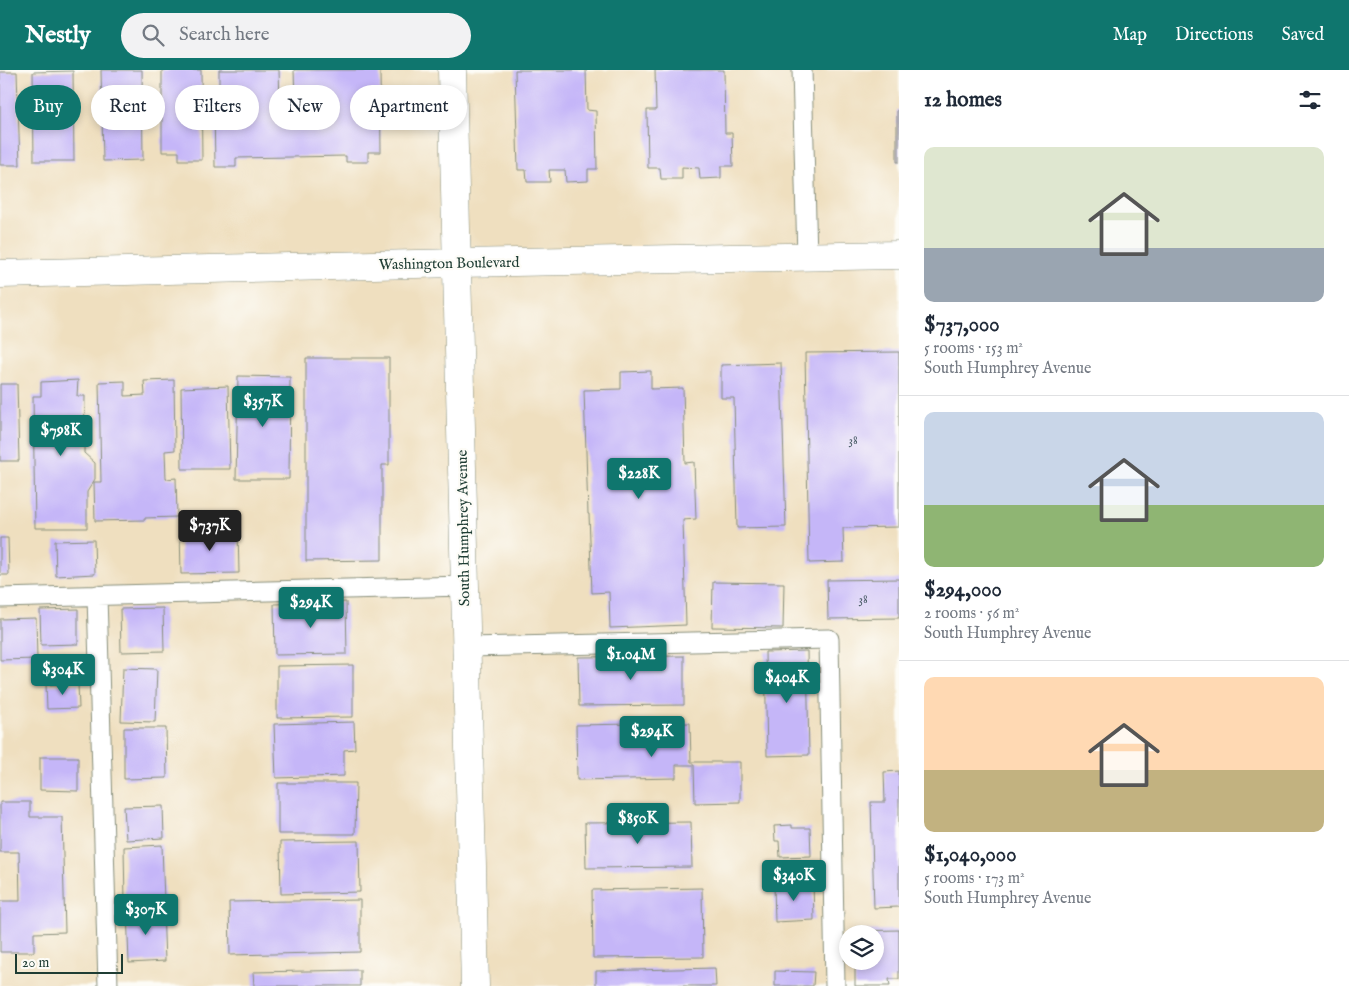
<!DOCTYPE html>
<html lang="en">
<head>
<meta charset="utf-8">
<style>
  :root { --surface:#fff; --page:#f2f2f3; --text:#1f2937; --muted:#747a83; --line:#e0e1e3; --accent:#0f766e }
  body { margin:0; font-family:"IM FELL English",serif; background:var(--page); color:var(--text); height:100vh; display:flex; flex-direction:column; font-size:19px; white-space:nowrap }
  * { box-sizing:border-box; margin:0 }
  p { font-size:16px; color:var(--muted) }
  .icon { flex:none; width:28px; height:28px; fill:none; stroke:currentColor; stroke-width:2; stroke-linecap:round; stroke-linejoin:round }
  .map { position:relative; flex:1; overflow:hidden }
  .details { display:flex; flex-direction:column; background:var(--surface); width:450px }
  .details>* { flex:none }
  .top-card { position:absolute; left:15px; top:15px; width:475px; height:45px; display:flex; gap:10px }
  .controls { position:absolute; left:839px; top:855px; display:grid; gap:10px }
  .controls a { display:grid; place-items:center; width:45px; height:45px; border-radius:50%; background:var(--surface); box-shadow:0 2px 8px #0003; font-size:25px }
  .scale { position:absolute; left:15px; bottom:12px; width:108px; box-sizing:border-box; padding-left:5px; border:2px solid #1f3d34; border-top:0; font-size:14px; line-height:18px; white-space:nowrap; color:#1f3d34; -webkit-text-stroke:4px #fdfcf7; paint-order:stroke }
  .price { position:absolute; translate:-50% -42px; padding:0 11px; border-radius:5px; background:var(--accent); color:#fff; font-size:16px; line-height:32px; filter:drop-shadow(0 1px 2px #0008) }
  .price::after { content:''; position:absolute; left:50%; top:30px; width:15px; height:11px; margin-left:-8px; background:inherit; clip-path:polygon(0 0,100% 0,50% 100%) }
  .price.on { background:#222; color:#fff }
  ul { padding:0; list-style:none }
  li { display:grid; align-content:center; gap:10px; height:265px; padding:0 25px }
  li+li { border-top:1px solid var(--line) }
  li span { display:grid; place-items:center; height:155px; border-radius:10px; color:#555 }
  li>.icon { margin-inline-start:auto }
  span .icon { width:90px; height:90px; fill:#fffc; stroke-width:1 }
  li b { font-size:21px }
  h2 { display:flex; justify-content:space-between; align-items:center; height:60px; padding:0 25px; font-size:21px }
  .tag { padding:0 18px; border-radius:22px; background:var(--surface); box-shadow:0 2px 8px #0003; font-size:18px; line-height:45px }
  .tag.on { background:var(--accent); color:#fff }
  header { display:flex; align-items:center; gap:30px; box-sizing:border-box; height:70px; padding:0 25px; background:var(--accent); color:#fff }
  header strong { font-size:24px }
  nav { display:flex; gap:28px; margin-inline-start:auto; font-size:18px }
  .search { width:350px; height:45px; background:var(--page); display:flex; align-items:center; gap:12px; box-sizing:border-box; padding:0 18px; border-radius:28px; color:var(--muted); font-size:19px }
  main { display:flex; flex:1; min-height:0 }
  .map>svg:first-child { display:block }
  .building { fill:#c5b6f8 }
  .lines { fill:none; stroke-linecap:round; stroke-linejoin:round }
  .service-casing { stroke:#878e7a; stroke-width:21 }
  .minor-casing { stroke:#878e7a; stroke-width:29 }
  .tertiary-casing { stroke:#878e7a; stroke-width:29 }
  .service { stroke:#fff; stroke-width:19 }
  .minor { stroke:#fff; stroke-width:28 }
  .tertiary { stroke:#fff; stroke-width:28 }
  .labels { text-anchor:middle; stroke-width:4.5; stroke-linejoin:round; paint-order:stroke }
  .number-label { font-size:12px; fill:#485b65 }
  .street-label { font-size:15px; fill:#1f3d34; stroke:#fdfcf7 }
</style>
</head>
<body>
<header>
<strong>Nestly</strong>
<div class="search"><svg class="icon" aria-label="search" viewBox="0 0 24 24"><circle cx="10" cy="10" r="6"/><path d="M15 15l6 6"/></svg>Search here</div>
<nav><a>Map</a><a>Directions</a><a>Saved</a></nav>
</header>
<main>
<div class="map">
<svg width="899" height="916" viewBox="0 0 899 916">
  <rect width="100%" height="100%" fill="#fdfcf7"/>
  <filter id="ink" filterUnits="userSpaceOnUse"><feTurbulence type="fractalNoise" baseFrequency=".02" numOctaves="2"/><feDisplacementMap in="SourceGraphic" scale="10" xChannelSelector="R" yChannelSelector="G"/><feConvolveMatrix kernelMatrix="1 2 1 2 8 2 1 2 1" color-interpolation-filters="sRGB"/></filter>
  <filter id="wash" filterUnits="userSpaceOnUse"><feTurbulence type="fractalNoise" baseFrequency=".0096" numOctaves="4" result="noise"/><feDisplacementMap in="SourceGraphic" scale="20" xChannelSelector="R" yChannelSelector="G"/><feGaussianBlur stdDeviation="1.12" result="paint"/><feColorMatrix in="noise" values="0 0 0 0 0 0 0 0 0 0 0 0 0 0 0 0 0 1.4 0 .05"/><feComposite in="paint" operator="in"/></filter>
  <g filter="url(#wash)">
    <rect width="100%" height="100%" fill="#efdfbf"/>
    <g id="blocks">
      <path class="building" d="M 101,0 L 142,0 L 143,90 L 103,91 Z
        M 162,0 L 201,0 L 202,90 L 179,90 L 179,82 L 162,82 Z
        M 219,0 L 279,0 L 280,32 L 295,32 L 294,0 L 380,0 L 381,82 L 368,82 L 368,92 L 346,92 L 346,86 L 236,88 L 236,97 L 215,97 L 214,35 L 219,35 Z
        M 515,0 L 586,0 L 587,40 L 596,41 L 597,99 L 588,99 L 588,111 L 566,112 L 565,100 L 549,100 L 550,112 L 527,112 L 526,100 L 518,100 Z
        M 655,0 L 724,0 L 725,63 L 732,63 L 733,96 L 721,96 L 721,108 L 700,109 L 699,98 L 682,97 L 682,109 L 661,109 L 660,98 L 648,98 L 647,40 L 656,40 Z
        M 73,1 L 74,91 L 34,91 L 33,2 Z
        M 0,2 L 17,2 L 20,95 L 0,95 Z
        M 897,40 L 899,40 L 899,92 L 897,92 Z
        M 899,282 L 899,457 L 843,458 L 844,492 L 809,493 L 805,283 Z
        M 306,288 L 389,288 L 389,395 L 382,395 L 382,490 L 306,491 Z
        M 781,293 L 786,457 L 737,458 L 734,328 L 721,328 L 721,295 Z
        M 651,301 L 651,319 L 683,318 L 685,393 L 694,392 L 696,449 L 683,450 L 686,555 L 610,558 L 609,522 L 592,523 L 589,444 L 588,444 L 584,320 L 621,319 L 621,302 Z
        M 238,306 L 290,307 L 289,409 L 236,409 Z
        M 78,310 L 77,326 L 85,326 L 84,383 L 95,393 L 95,409 L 87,422 L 87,458 L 35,458 L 33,326 L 41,326 L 41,312 Z
        M 174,310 L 175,380 L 165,381 L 166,409 L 176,408 L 177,447 L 145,448 L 145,450 L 95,451 L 94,412 L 101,412 L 99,312 L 125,311 L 125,326 L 145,325 L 144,311 Z
        M 0,314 L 17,314 L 19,391 L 0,391 Z
        M 228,316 L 230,399 L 182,399 L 181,318 Z
        M 238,459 L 239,503 L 181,504 L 180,460 Z
        M 0,468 L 8,468 L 9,505 L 0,505 Z
        M 94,470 L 95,504 L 56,506 L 55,471 Z
        M 899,509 L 899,548 L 828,549 L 827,510 Z
        M 713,512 L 784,513 L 783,558 L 712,557 Z
        M 346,532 L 347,584 L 275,585 L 274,534 Z
        M 163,538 L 164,581 L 121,582 L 120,539 Z
        M 78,539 L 78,574 L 41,575 L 40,540 Z
        M 36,548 L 37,589 L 0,590 L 0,549 Z
        M 807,581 L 809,685 L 767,686 L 765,582 Z
        M 684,586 L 684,635 L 579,636 L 578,587 Z
        M 353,595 L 353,647 L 277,648 L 277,596 Z
        M 123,598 L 157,599 L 155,652 L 121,651 Z
        M 78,614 L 79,638 L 47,639 L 46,615 Z
        M 354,652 L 355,679 L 344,680 L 344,706 L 276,708 L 274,654 Z
        M 690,653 L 691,692 L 740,692 L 740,732 L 695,733 L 694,695 L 676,695 L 676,708 L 577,710 L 576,655 Z
        M 124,658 L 166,658 L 167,708 L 124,709 Z
        M 40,687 L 78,687 L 78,721 L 40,720 Z
        M 899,701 L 899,837 L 874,838 L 871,732 L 885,732 L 884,702 Z
        M 278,713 L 356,713 L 355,764 L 278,764 Z
        M 0,732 L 30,732 L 30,747 L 62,747 L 65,862 L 34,863 L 34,882 L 0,882 L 0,831 L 20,831 L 19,782 L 0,782 Z
        M 163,736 L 164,768 L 126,770 L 124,737 Z
        M 691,752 L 692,797 L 586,798 L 585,753 Z
        M 792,755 L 792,758 L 810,758 L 811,786 L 780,787 L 779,771 L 775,771 L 774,756 Z
        M 359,771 L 360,822 L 281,824 L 280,772 Z
        M 162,775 L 164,831 L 125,832 L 124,777 Z
        M 813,812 L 814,850 L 775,852 L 774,814 Z
        M 702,818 L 703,887 L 593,888 L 592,820 Z
        M 360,830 L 360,882 L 230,885 L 229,832 Z
        M 163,839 L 165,891 L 129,893 L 127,840 Z
        M 899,860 L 899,909 L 889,909 L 890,916 L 855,916 L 855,891 L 875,891 L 875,864 L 854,864 L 854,861 Z
        M 715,898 L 716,916 L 596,916 L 596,901 Z
        M 360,900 L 360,916 L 254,916 L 253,902 Z
        M 775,901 L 814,902 L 813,916 L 775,916 Z"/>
    </g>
  </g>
  <g filter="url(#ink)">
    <use href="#blocks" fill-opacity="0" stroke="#878e7a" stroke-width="1"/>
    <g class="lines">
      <defs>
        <path id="service" d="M 802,0 L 807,187
          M 97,525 L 108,916
          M 0,528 L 465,516
          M 467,577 L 829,569 L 835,916"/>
        <path id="minor" d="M 452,0 L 475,916"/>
        <path id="tertiary" d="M 0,204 L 457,193 L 899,185"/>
      </defs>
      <use href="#service" class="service-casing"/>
      <use href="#minor" class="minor-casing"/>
      <use href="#tertiary" class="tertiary-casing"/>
      <use href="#service" class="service"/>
      <use href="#minor" class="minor"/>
      <use href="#tertiary" class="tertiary"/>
    </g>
  </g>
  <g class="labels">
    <g class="number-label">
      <text x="853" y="374">38</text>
      <text x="863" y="533">38</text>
    </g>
    <g class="street-label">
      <text transform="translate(449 193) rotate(-1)" y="5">Washington Boulevard</text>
      <text transform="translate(463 458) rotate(-91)" y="5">South Humphrey Avenue</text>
    </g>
  </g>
</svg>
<div class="controls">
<a><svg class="icon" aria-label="layers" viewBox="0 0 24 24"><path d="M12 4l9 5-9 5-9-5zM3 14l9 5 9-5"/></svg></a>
</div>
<div class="scale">20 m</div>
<b class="price" style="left:263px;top:358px">$357K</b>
<b class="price" style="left:61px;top:387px">$798K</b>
<b class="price" style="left:639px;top:430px">$228K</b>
<b class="price on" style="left:210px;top:482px">$737K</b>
<b class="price" style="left:311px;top:559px">$294K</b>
<b class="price" style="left:631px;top:611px">$1.04M</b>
<b class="price" style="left:63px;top:626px">$304K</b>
<b class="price" style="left:787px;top:634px">$404K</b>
<b class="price" style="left:652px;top:688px">$294K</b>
<b class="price" style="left:638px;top:775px">$850K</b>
<b class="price" style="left:794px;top:832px">$340K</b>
<b class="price" style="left:146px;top:866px">$307K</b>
<div class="top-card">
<a class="tag on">Buy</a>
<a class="tag">Rent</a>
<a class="tag">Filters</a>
<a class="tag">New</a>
<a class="tag">Apartment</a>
</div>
</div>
<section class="details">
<h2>12 homes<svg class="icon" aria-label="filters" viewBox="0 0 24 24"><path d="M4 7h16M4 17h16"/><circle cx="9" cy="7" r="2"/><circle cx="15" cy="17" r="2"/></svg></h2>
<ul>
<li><span style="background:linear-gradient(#dfe7d0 65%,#9aa5b1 0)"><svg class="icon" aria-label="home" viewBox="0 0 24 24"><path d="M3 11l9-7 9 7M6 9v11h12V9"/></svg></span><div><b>$737,000</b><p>5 rooms · 153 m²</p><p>South Humphrey Avenue</p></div></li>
<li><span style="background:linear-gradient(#c9d6e8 60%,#8fb573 0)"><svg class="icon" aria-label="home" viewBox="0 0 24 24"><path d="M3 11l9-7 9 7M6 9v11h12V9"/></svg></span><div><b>$294,000</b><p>2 rooms · 56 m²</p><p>South Humphrey Avenue</p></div></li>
<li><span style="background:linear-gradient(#ffd9b3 60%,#c2b280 0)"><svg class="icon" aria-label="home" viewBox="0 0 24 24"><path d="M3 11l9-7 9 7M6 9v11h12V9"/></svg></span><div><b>$1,040,000</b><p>5 rooms · 173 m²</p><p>South Humphrey Avenue</p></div></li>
</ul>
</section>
</main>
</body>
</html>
